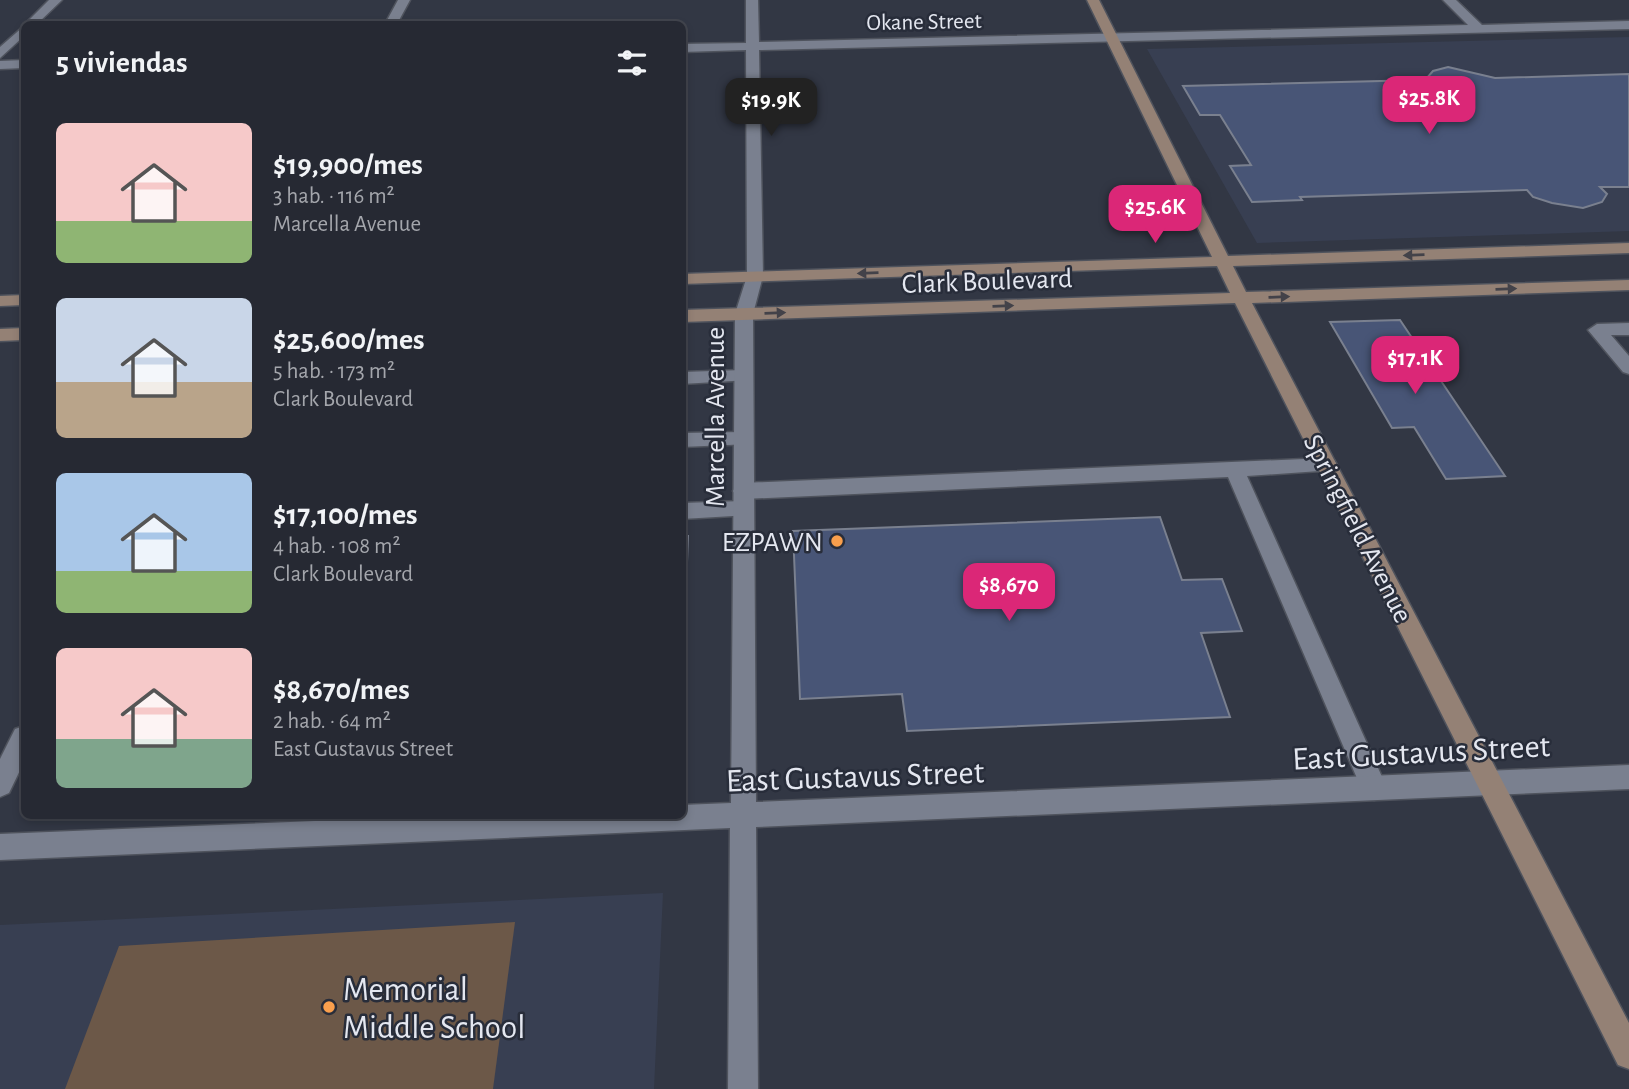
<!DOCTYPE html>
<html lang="es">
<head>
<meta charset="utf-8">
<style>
  :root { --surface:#262933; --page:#32353f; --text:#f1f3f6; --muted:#a4a6ac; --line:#42454e; --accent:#db2777 }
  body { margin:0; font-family:"Alegreya Sans",sans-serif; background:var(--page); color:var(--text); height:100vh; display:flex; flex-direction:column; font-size:26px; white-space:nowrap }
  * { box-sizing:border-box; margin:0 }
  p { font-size:23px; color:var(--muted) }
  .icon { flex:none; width:38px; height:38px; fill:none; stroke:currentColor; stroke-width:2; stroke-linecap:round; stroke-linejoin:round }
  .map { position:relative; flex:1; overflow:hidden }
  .side { position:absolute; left:21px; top:21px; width:665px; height:798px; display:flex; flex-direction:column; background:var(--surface); border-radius:10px; box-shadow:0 4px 10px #0003,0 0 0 2px var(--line) }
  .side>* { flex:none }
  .price { position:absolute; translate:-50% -60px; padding:0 16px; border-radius:14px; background:var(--accent); color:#fff; font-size:23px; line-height:46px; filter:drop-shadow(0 2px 4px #0008) }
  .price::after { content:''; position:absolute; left:50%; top:42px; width:21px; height:16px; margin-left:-10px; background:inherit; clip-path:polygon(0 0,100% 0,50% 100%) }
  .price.active { background:#222; color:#fff }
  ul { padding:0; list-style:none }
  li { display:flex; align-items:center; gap:21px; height:175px; padding:0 35px }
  li span { display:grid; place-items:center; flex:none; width:196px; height:140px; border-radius:10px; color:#555 }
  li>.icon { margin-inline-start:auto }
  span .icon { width:84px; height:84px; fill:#fffc; stroke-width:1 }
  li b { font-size:30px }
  h2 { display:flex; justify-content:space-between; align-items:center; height:84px; padding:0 35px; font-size:30px }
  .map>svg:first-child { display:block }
  .built { fill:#383f52 }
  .green { fill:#6c5848 }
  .building { fill:#485576; stroke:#7a808f; stroke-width:2 }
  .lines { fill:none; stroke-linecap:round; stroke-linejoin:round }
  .service-casing { stroke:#4f535d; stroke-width:3 }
  .minor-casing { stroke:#4f535d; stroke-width:3 }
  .tertiary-casing { stroke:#4f535d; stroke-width:3 }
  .secondary-casing { stroke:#4f535d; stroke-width:3 }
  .service { fill:#7a808f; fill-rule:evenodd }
  .minor { fill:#7a808f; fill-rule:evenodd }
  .tertiary { fill:#7a808f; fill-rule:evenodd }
  .secondary { fill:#948175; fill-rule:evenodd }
  .oneway { fill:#434249 }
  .poi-dot { fill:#f99f4d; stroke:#282d3a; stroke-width:2.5 }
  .labels { text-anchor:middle; stroke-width:5; stroke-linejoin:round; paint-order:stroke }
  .far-street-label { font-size:23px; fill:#e4e7f0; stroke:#282d3a }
  .street-label { font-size:28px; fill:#e4e7f0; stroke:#282d3a }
  .poi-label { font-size:28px; fill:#e4e7f0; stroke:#282d3a; text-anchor:end }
  .near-street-label { font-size:33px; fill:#e4e7f0; stroke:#282d3a }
  .near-poi-label { font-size:33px; fill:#e4e7f0; stroke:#282d3a; text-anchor:start }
</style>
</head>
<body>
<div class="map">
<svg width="1629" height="1089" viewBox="0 0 1629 1089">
  <rect width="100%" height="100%" fill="#323744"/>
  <path class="built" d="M 1629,37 L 1629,231 L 1257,243 L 1147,49 Z
    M 663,893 L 654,1089 L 0,1089 L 0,925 Z"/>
  <path class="green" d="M 515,922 L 493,1089 L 65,1089 L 119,946 Z"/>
  <path class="building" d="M 1448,67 L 1495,78 L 1629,74 L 1629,187 L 1600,187 L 1607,194 L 1602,202 L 1583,208 L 1552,203 L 1533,197 L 1527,190 L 1300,197 L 1302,200 L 1252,202 L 1230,166 L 1251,165 L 1220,115 L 1200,115 L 1183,86 L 1421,80 L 1419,78 L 1427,78 L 1433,71 Z
    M 1400,320 L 1505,476 L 1446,479 L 1414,427 L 1392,428 L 1330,322 Z
    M 1160,517 L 1182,580 L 1222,579 L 1242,631 L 1201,633 L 1230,717 L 907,731 L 902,694 L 800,699 L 793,531 Z
    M 682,536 L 688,536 L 682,694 Z"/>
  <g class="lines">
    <defs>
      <path id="service" d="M 1629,323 L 1629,335 L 1611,335 L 1629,356 L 1629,374 L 1623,372 L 1588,330 L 1597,324 Z
        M 743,370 L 752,376 L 749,380 L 682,384 L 682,372 Z
        M 743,432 L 753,439 L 750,444 L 682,447 L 682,433 Z
        M 1327,458 L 1334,460 L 1337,465 L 1334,470 L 1247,476 L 1387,788 L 1383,797 L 1374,800 L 1365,797 L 1228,477 L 743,499 L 736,496 L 733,491 L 736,486 L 743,483 Z
        M 743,501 L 750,503 L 753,509 L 750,515 L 682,519 L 682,503 Z"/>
      <path id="minor" d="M 398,0 L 410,0 L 397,24 L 385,24 Z
        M 746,0 L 758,0 L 759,42 L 1468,25 L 1443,0 L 1456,0 L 1482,25 L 1629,21 L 1629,29 L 759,50 L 763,276 L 755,281 L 747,276 L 746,50 L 682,52 L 682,44 L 746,43 Z
        M 24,60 L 24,68 L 0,69 L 0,61 Z
        M 24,726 L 24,762 L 9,793 L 0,797 L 0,759 L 15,729 Z"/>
      <path id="tertiary" d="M 49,0 L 62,0 L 37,24 L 25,24 Z
        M 24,26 L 24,36 L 0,58 L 0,47 Z
        M 755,271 L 763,276 L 753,314 L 756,802 L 1629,765 L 1629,789 L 756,827 L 758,1089 L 728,1089 L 730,828 L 0,860 L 0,834 L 436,816 L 682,816 L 682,805 L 731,803 L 735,314 L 747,276 Z"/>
      <path id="secondary" d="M 1087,0 L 1099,0 L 1228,256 L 1629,243 L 1629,253 L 1233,266 L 1246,292 L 1629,280 L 1629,290 L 1252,303 L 1629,1023 L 1629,1069 L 1618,1065 L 1235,303 L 682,322 L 682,310 L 1230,293 L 1217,266 L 682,284 L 682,274 L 1212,257 Z
        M 24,295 L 24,305 L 0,306 L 0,296 Z
        M 24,328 L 24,340 L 0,341 L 0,329 Z"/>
    </defs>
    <use href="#service" class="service-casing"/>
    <use href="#minor" class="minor-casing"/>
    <use href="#tertiary" class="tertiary-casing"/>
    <use href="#secondary" class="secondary-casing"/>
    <use href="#service" class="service"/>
    <use href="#minor" class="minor"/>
    <use href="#tertiary" class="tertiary"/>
    <use href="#secondary" class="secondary"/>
  </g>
  <defs><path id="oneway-solid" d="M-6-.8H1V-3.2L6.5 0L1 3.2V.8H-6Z" transform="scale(1.75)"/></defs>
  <g class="oneway">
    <use href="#oneway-solid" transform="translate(1414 255) rotate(178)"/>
    <use href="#oneway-solid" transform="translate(868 273) rotate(178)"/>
    <use href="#oneway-solid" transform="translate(1506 289) rotate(-2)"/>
    <use href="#oneway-solid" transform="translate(1279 297) rotate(-2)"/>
    <use href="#oneway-solid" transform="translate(1003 306) rotate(-2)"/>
    <use href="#oneway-solid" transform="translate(775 313) rotate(-2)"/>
  </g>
  <g class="poi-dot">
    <circle cx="837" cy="541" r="7"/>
    <circle cx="329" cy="1007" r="7"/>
  </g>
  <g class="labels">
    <g class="far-street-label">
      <text transform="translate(924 21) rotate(-1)" y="8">Okane Street</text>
    </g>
    <g class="street-label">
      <text transform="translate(987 280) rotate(-2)" y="10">Clark Boulevard</text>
      <text transform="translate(714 417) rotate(-90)" y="10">Marcella Avenue</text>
      <text transform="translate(1359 528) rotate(63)" y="10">Springfield Avenue</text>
    </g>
    <g class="poi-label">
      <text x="823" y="551">EZPAWN</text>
    </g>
    <g class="near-street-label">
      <text transform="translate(1421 751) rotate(-3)" y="12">East Gustavus Street</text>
      <text transform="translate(855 775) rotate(-2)" y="12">East Gustavus Street</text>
    </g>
    <g class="near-poi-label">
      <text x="343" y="1000">Memorial<tspan x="343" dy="38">Middle School</tspan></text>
    </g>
  </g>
</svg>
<b class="price" style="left:1429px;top:136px">$25.8K</b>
<b class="price active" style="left:771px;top:138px">$19.9K</b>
<b class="price" style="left:1155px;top:245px">$25.6K</b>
<b class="price" style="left:1415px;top:396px">$17.1K</b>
<b class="price" style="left:1009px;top:623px">$8,670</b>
<section class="side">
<h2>5 viviendas<svg class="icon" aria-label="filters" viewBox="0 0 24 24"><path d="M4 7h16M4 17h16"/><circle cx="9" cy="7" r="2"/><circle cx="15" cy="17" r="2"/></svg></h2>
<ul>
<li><span style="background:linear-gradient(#f6c9c9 70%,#8fb573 0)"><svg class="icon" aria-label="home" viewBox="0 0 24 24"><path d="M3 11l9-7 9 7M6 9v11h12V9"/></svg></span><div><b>$19,900/mes</b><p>3 hab. · 116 m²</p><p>Marcella Avenue</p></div></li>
<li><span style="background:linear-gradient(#c9d6e8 60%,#b9a48a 0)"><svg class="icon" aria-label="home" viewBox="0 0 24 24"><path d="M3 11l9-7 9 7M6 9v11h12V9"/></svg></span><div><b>$25,600/mes</b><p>5 hab. · 173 m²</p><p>Clark Boulevard</p></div></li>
<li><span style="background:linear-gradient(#a9c7e8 70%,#8fb573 0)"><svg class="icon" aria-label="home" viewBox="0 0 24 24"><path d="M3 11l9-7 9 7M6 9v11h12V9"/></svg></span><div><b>$17,100/mes</b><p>4 hab. · 108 m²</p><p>Clark Boulevard</p></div></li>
<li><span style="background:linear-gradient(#f6c9c9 65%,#7fa58c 0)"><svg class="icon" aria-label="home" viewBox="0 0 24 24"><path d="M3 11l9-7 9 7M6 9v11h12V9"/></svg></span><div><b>$8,670/mes</b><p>2 hab. · 64 m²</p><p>East Gustavus Street</p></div></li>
</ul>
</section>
</div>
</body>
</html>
